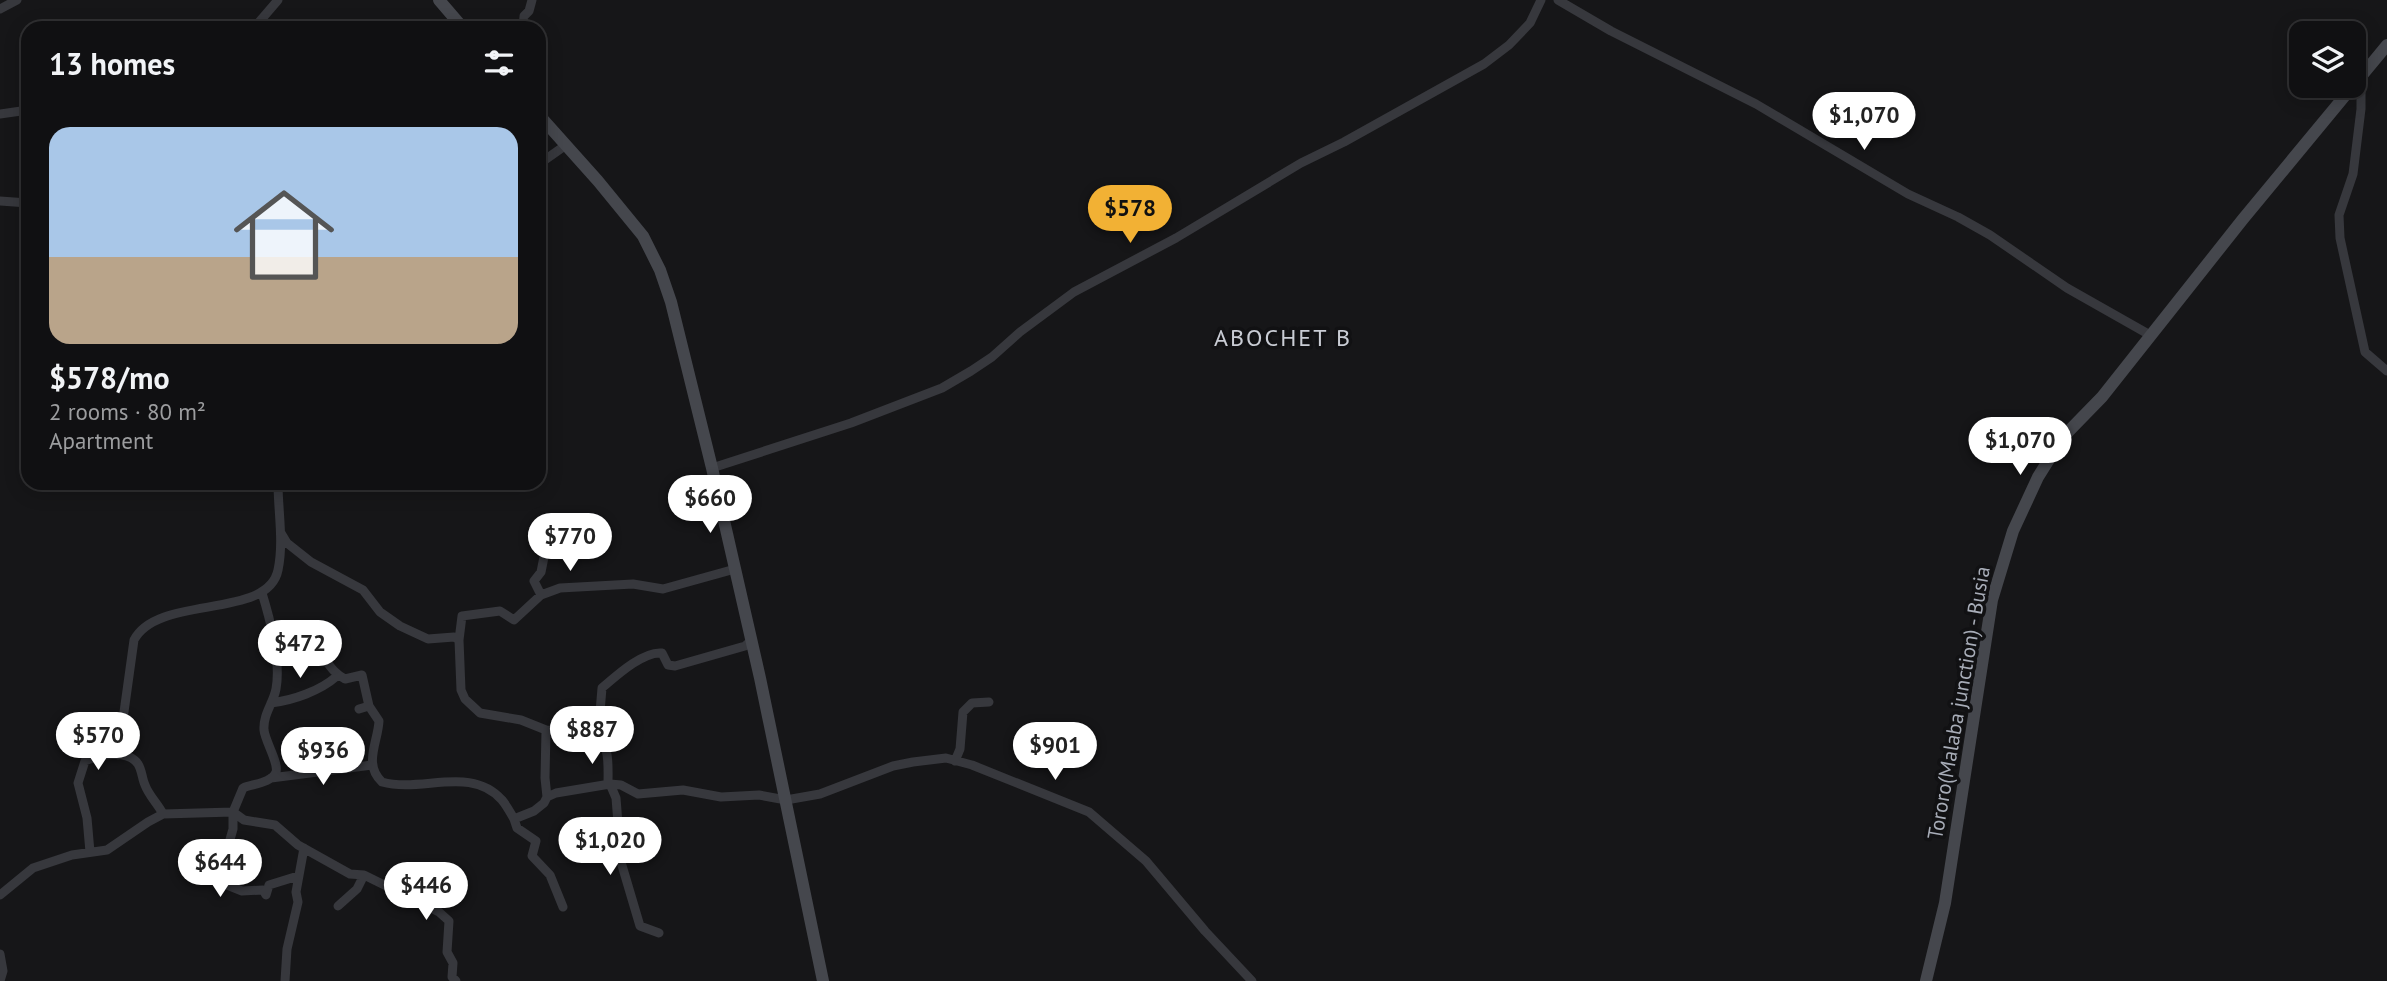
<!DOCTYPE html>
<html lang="en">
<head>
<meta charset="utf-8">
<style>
  :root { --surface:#101012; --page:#19191b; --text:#f1f3f6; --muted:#9c9d9f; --line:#303032; --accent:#f2b134 }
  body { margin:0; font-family:"PT Sans",sans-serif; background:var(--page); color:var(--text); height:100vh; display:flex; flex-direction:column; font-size:26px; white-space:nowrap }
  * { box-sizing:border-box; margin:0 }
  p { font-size:23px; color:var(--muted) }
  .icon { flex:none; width:38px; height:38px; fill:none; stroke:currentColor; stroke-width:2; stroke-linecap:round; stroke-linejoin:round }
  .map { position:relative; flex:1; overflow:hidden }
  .side { position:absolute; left:21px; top:21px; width:525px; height:469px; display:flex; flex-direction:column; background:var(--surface); border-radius:21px; box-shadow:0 4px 18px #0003,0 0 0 2px var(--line) }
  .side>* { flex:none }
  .fabs { position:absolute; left:2289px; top:21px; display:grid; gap:14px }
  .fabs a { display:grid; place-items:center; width:77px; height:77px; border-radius:14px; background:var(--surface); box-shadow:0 4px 18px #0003,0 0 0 2px var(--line); font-size:35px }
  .price { position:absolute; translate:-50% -60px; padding:0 16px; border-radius:24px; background:#fff; color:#222; font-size:23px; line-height:46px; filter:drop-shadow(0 2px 4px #0008) }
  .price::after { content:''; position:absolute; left:50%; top:42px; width:21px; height:16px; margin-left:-10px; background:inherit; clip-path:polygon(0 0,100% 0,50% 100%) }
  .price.selected { background:var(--accent); color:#111 }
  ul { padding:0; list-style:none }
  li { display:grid; align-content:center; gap:14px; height:371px; padding:0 28px }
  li+li { border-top:2px solid var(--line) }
  li span { display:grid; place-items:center; height:217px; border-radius:21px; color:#555 }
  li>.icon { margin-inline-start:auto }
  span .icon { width:126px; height:126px; fill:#fffc; stroke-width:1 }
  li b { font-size:30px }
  h2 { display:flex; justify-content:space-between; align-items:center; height:84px; padding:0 28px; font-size:30px }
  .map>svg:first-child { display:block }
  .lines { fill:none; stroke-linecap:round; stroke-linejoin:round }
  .minor { stroke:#37383d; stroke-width:9 }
  .secondary { stroke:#45474d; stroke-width:12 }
  .labels { text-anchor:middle; stroke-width:7; stroke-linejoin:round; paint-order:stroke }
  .street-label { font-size:21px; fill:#a8adb8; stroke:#111113 }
  .quarter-label { font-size:24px; letter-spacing:2px; fill:#c9ccd4; stroke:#111113 }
</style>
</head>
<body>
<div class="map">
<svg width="2387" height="981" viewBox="0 0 2387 981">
  <rect width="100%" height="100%" fill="#161618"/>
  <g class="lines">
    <path class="minor" d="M 1558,0 L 1611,31 L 1756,104 L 1908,194 L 1958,217 L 1990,235 L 2067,288 L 2150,335
      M 0,9 L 17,0
      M 254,28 L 278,0
      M 523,28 L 524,16 L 529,11 L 532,0
      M 2361,76 L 2361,109 L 2353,174 L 2339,215 L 2340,238 L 2365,352 L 2387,371
      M 0,114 L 28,110
      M 539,164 L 566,145
      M 0,201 L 28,203
      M 712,468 L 851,423 L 942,388 L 971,371 L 992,357 L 1020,332 L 1074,292 L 1176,238 L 1301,163 L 1344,142 L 1484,64 L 1509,45 L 1530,23 L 1541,0
      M 281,533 L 287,543 L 311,562 L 363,590 L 380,612 L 400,626 L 428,639 L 454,637 L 459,640
      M 541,595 L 534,581 L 541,572 L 544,557
      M 273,642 C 286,640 307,640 318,651 C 328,661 331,672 345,679 L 362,675 L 369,706
      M 271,703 C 294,700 320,691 337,676
      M 359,709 L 369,706 L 379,721 C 378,742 363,764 382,782 C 422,793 471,765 502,800 C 507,806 510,812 514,819 L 534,811 L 544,803 L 547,797 L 545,778 L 546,730
      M 598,736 L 576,735 L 569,732 L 546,730 L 521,720 L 480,713 L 465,699 L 461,690 L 459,640 L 462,616 L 500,611 L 514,620 L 541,595 L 560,588 L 633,584 L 663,589 L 735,569
      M 118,755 L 134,640 C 158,594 268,620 278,570 C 284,542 278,511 278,483
      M 955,761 L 960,749 L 963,712 L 972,703 L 989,702
      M 271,778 L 372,765
      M 608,784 C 608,770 610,745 598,736 L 602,688 C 616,676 643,651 662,653 L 668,665 L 675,666 L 745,646 L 751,641
      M 610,784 L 616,798 L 621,862 L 640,926 L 659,933
      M 547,797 L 556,793 L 610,784 L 621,785 L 638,794 L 683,790 L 721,797 L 759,795 L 786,800 L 820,794 L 893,766 L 913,762 L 946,758 L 972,765 L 1089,812 L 1146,861 L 1205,931 L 1252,981
      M 233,812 L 244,820 L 275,825 L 298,845 L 350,874 L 364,875 L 439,912 L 449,921 L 447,952 L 453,963 L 452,977 L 456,981
      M 233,812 L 233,829 L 221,871 L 233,871 L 230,878 L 222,883 L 242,891 L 263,890 L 266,895 L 269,885 L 298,876
      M 514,819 L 517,828 L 536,841 L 532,856 L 550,875 L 563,907
      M 90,852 L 87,818 L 78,783 L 85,761 C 98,755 128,749 138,764 C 142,770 142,779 145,785 C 149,796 158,804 163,814
      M 0,895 L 33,868 L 72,855 L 107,850 L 148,822 L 163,814 L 233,812 L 243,788 C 252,784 272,783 276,772 C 279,763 265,741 264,730 C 263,714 273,704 276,689 C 281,662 270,619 262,593
      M 338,906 L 357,889 L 364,875
      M 0,954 L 3,971 L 0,981
      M 285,981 L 287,949 L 298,902 L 296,892 L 304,848"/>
    <path class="secondary" d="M 439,0 L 463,28
      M 2354,85 L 2387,45
      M 539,115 L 598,181 L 643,236 L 660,270 L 671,302 L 712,468 L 760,678 L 823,981
      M 1926,981 L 1945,903 L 1992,600 L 2013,531 L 2038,477 L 2063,437 L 2102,397 L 2243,219 L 2353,86"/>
  </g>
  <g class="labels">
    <g class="street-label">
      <text transform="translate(1959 703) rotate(-80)" y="7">Tororo(Malaba junction) - Busia</text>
    </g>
    <g class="quarter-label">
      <text x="1283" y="346">ABOCHET B</text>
    </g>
  </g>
</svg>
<div class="fabs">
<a><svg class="icon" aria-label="layers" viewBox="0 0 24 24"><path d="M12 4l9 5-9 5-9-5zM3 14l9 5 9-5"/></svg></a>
</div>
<b class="price" style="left:1864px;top:152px">$1,070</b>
<b class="price selected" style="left:1130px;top:245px">$578</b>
<b class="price" style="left:2020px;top:477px">$1,070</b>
<b class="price" style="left:710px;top:535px">$660</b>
<b class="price" style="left:570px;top:573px">$770</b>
<b class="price" style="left:300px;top:680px">$472</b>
<b class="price" style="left:592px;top:766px">$887</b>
<b class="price" style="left:98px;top:772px">$570</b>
<b class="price" style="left:1055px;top:782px">$901</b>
<b class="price" style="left:323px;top:787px">$936</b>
<b class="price" style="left:610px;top:877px">$1,020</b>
<b class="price" style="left:220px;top:899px">$644</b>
<b class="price" style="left:426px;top:922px">$446</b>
<section class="side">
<h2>13 homes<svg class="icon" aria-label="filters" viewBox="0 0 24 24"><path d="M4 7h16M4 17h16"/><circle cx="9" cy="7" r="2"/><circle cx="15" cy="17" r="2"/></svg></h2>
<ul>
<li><span style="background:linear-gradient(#a9c7e8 60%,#b9a48a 0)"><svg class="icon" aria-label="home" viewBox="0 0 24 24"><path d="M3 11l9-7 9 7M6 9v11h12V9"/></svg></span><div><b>$578/mo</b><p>2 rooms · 80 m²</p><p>Apartment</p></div></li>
</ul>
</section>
</div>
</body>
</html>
